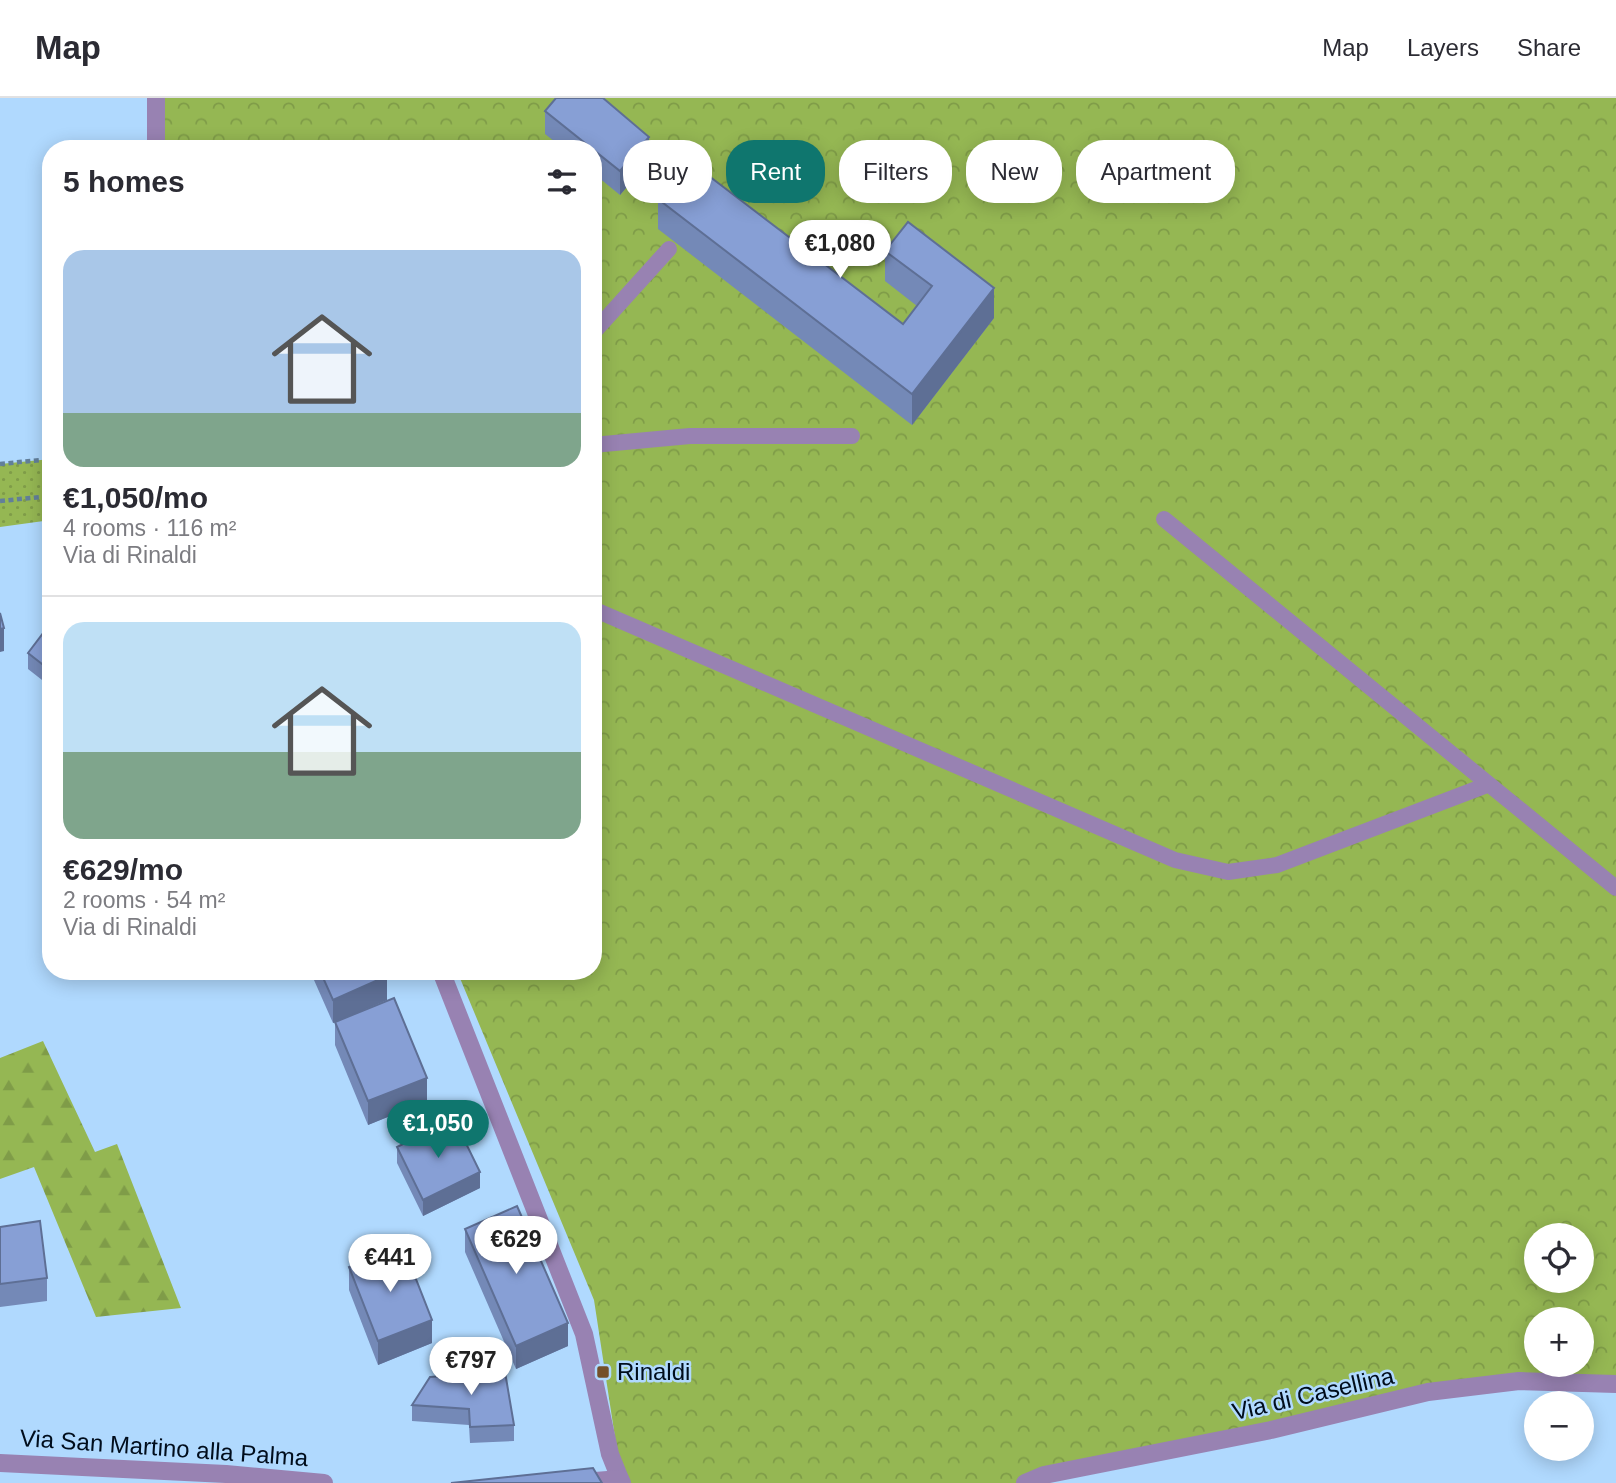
<!DOCTYPE html>
<html lang="en">
<head>
<meta charset="utf-8">
<style>
  :root { --surface:#fff; --page:#f7f7f7; --text:#2b2b33; --muted:#7c7c81; --line:#e1e1e2; --accent:#0f766e }
  body { margin:0; font-family:Arial,sans-serif; background:var(--page); color:var(--text); height:100vh; display:flex; flex-direction:column; font-size:26px; white-space:nowrap }
  * { box-sizing:border-box; margin:0 }
  p { font-size:23px; color:var(--muted) }
  .icon { flex:none; width:38px; height:38px; fill:none; stroke:currentColor; stroke-width:2; stroke-linecap:round; stroke-linejoin:round }
  .map { position:relative; flex:1; overflow:hidden }
  .drawer { position:absolute; left:42px; top:42px; width:560px; height:840px; display:flex; flex-direction:column; background:var(--surface); border-radius:28px; box-shadow:0 4px 18px #0003 }
  .drawer>* { flex:none }
  .top-card { position:absolute; left:623px; top:42px; width:665px; height:63px; display:flex; gap:14px }
  .tools { position:absolute; left:1524px; top:1125px; display:grid; gap:14px }
  .tools a { display:grid; place-items:center; width:70px; height:70px; border-radius:50%; background:var(--surface); box-shadow:0 4px 18px #0003; font-size:35px }
  .price { position:absolute; translate:-50% -60px; padding:0 16px; border-radius:24px; background:#fff; color:#222; font-size:23px; line-height:46px; filter:drop-shadow(0 2px 4px #0008) }
  .price::after { content:''; position:absolute; left:50%; top:42px; width:21px; height:16px; margin-left:-10px; background:inherit; clip-path:polygon(0 0,100% 0,50% 100%) }
  .price.active { background:var(--accent); color:#fff }
  ul { padding:0; list-style:none }
  li { display:grid; align-content:center; gap:14px; height:371px; padding:0 21px }
  li+li { border-top:2px solid var(--line) }
  li span { display:grid; place-items:center; height:217px; border-radius:21px; color:#555 }
  li>.icon { margin-inline-start:auto }
  span .icon { width:126px; height:126px; fill:#fffc; stroke-width:1 }
  li b { font-size:30px }
  h2 { display:flex; justify-content:space-between; align-items:center; height:84px; padding:0 21px; font-size:30px }
  .tag { padding:0 24px; border-radius:28px; background:var(--surface); box-shadow:0 4px 18px #0003; font-size:24px; line-height:63px }
  .tag.active { background:var(--accent); color:#fff }
  header { display:flex; align-items:center; gap:42px; box-sizing:border-box; height:98px; padding:0 35px; background:var(--surface); border-bottom:2px solid var(--line) }
  header strong { font-size:33px }
  nav { display:flex; gap:38px; margin-inline-start:auto; font-size:24px }
  .map>svg:first-child { display:block }
  .grass { fill:url(#grass-dots) }
  .forest { fill:url(#forest-firs) }
  .park { fill:url(#park-crowns); fill-rule:evenodd }
  .lines { fill:none; stroke-linecap:round; stroke-linejoin:round }
  .path { stroke:#627f9a; stroke-width:4.5; stroke-dasharray:5 3.5; stroke-linecap:butt }
  .service { stroke:#9882b2; stroke-width:16 }
  .minor { stroke:#9882b2; stroke-width:18 }
  .tertiary { stroke:#9882b2; stroke-width:18 }
  .wall { fill:#7489b7 }
  .shaded-wall { fill:#5e6f95 }
  .building { fill:#879fd5; stroke:#5e6f95; stroke-width:2 }
  .poi-dot { fill:#74502a; stroke:#b0d9fe; stroke-width:2.5 }
  .labels { text-anchor:middle; stroke-width:5; stroke-linejoin:round; paint-order:stroke }
  .poi-label { font-size:24px; fill:#000d1c; stroke:#b0d9fe; text-anchor:start }
  .street-label { font-size:24px; fill:#000d1c; stroke:#b0d9fe }
</style>
</head>
<body>
<header>
<strong>Map</strong>
<nav><a>Map</a><a>Layers</a><a>Share</a></nav>
</header>
<div class="map">
<svg width="1616" height="1385" viewBox="0 0 1616 1385">
  <defs>
    <pattern id="grass-dots" width="8" height="8" patternUnits="userSpaceOnUse" patternTransform="scale(1.75)"><rect width="8" height="8" fill="#95b753"/><path d="M2 2h.1M6 6h.1" fill="none" stroke="#7f9c48" stroke-width="1.8" stroke-linecap="round"/></pattern>
    <pattern id="forest-firs" width="22" height="20" patternUnits="userSpaceOnUse" patternTransform="scale(1.75)"><rect width="22" height="20" fill="#95b753"/><path d="M5 1l3.5 6h-7zM16 11l3.5 6h-7z" fill="#7f9c48"/></pattern>
    <pattern id="park-crowns" width="20" height="18" patternUnits="userSpaceOnUse" patternTransform="scale(1.75)"><rect width="20" height="18" fill="#95b753"/><path d="M2 6a3 3 0 1 1 6 0M12 15a3 3 0 1 1 6 0" fill="none" stroke="#7f9c48"/></pattern>
  </defs>
  <rect width="100%" height="100%" fill="#b0d9fe"/>
  <path class="grass" d="M 51,361 L 51,422 L 0,429 L 0,366 Z"/>
  <path class="forest" d="M 43,943 L 95,1054 L 117,1046 L 181,1210 L 96,1219 L 34,1069 L 0,1081 L 0,960 Z"/>
  <path class="park" d="M 152,0 L 1616,0 L 1616,1286 L 1519,1283 L 1025,1385 L 622,1385 L 594,1202 L 457,873 L 593,873 L 593,51 L 153,51 ZM 1536,1138 L 1582,1138 L 1582,1183 L 1536,1183 ZM 1536,1222 L 1582,1222 L 1582,1267 L 1536,1267 Z"/>
  <g class="lines">
    <path class="path" d="M 0,366 L 51,361
      M 0,403 L 51,398"/>
    <path class="service" d="M 593,235 L 669,151
      M 593,347 L 690,338 L 852,338
      M 1164,421 L 1616,790
      M 593,511 L 1175,762 L 1228,774 L 1277,767 L 1487,687"/>
    <path class="minor" d="M 156,51 L 156,0
      M 441,873 L 584,1236 L 610,1356 L 620,1381"/>
    <path class="tertiary" d="M 0,1365 L 226,1376 L 324,1385
      M 571,1385 L 620,1381 L 622,1385
      M 1025,1385 L 1044,1377 L 1271,1332 L 1428,1294 L 1519,1283 L 1616,1286"/>
  </g>
  <path class="wall" d="M 545,13 L 649,63 L 620,97 L 593,75 L 593,51 L 564,51 L 545,36 Z
    M 658,101 L 903,226 L 917,208 L 885,183 L 885,153 L 994,220 L 912,327 L 658,131 Z
    M 51,539 L 51,589 L 28,571 L 28,555 Z
    M 310,873 L 385,873 L 387,902 L 347,919 L 427,1003 L 368,1027 L 335,947 L 335,924 L 333,925 Z
    M 397,1049 L 480,1090 L 423,1118 L 397,1065 Z
    M 0,1129 L 47,1180 L 47,1203 L 0,1209 Z
    M 465,1131 L 568,1248 L 516,1271 L 465,1154 Z
    M 349,1169 L 432,1245 L 378,1267 L 349,1192 Z
    M 430,1279 L 514,1327 L 514,1343 L 470,1345 L 469,1327 L 412,1323 L 412,1307 Z"/>
  <path class="shaded-wall" d="M 649,39 L 649,63 L 620,97 L 620,73 Z
    M 994,190 L 994,220 L 912,327 L 912,296 Z
    M 4,530 L 4,553 L 0,554 L 0,531 Z
    M 387,878 L 387,902 L 333,925 L 333,902 Z
    M 427,980 L 427,1003 L 368,1027 L 368,1003 Z
    M 480,1074 L 480,1090 L 423,1118 L 423,1102 Z
    M 432,1222 L 432,1245 L 378,1267 L 378,1243 Z
    M 568,1225 L 568,1248 L 516,1271 L 516,1248 Z"/>
  <path class="building" d="M 556,0 L 603,0 L 649,39 L 620,73 L 545,13 Z
    M 688,62 L 903,226 L 932,188 L 885,153 L 908,124 L 994,190 L 912,296 L 658,101 Z
    M 0,515 L 4,530 L 0,531 Z
    M 44,534 L 51,539 L 51,573 L 28,555 Z
    M 320,873 L 385,873 L 387,878 L 333,902 Z
    M 394,900 L 427,980 L 368,1003 L 335,924 Z
    M 454,1021 L 480,1074 L 423,1102 L 397,1049 Z
    M 517,1108 L 568,1225 L 516,1248 L 465,1131 Z
    M 40,1123 L 47,1180 L 0,1186 L 0,1129 Z
    M 403,1148 L 432,1222 L 378,1243 L 349,1169 Z
    M 505,1274 L 514,1327 L 470,1329 L 469,1311 L 412,1307 L 430,1279 Z
    M 593,1370 L 602,1385 L 451,1385 Z"/>
  <rect class="poi-dot" x="596" y="1267" width="14" height="14" rx="3.5"/>
  <g class="labels">
    <g class="poi-label">
      <text x="617" y="1282">Rinaldi</text>
    </g>
    <g class="street-label">
      <text transform="translate(1313 1296) rotate(-13)" y="8">Via di Casellina</text>
      <text transform="translate(164 1350) rotate(4)" y="8">Via San Martino alla Palma</text>
    </g>
  </g>
</svg>
<div class="tools">
<a><svg class="icon" aria-label="locate" viewBox="0 0 24 24"><circle cx="12" cy="12" r="6"/><path d="M12 2v4M12 18v4M2 12h4M18 12h4"/></svg></a>
<a>+</a>
<a>−</a>
</div>
<b class="price" style="left:840px;top:182px">€1,080</b>
<b class="price active" style="left:438px;top:1062px">€1,050</b>
<b class="price" style="left:516px;top:1178px">€629</b>
<b class="price" style="left:390px;top:1196px">€441</b>
<b class="price" style="left:471px;top:1299px">€797</b>
<div class="top-card">
<a class="tag">Buy</a>
<a class="tag active">Rent</a>
<a class="tag">Filters</a>
<a class="tag">New</a>
<a class="tag">Apartment</a>
</div>
<section class="drawer">
<h2>5 homes<svg class="icon" aria-label="filters" viewBox="0 0 24 24"><path d="M4 7h16M4 17h16"/><circle cx="9" cy="7" r="2"/><circle cx="15" cy="17" r="2"/></svg></h2>
<ul>
<li><span style="background:linear-gradient(#a9c7e8 75%,#7fa58c 0)"><svg class="icon" aria-label="home" viewBox="0 0 24 24"><path d="M3 11l9-7 9 7M6 9v11h12V9"/></svg></span><div><b>€1,050/mo</b><p>4 rooms · 116 m²</p><p>Via di Rinaldi</p></div></li>
<li><span style="background:linear-gradient(#bfe0f5 60%,#7fa58c 0)"><svg class="icon" aria-label="home" viewBox="0 0 24 24"><path d="M3 11l9-7 9 7M6 9v11h12V9"/></svg></span><div><b>€629/mo</b><p>2 rooms · 54 m²</p><p>Via di Rinaldi</p></div></li>
</ul>
</section>
</div>
</body>
</html>
